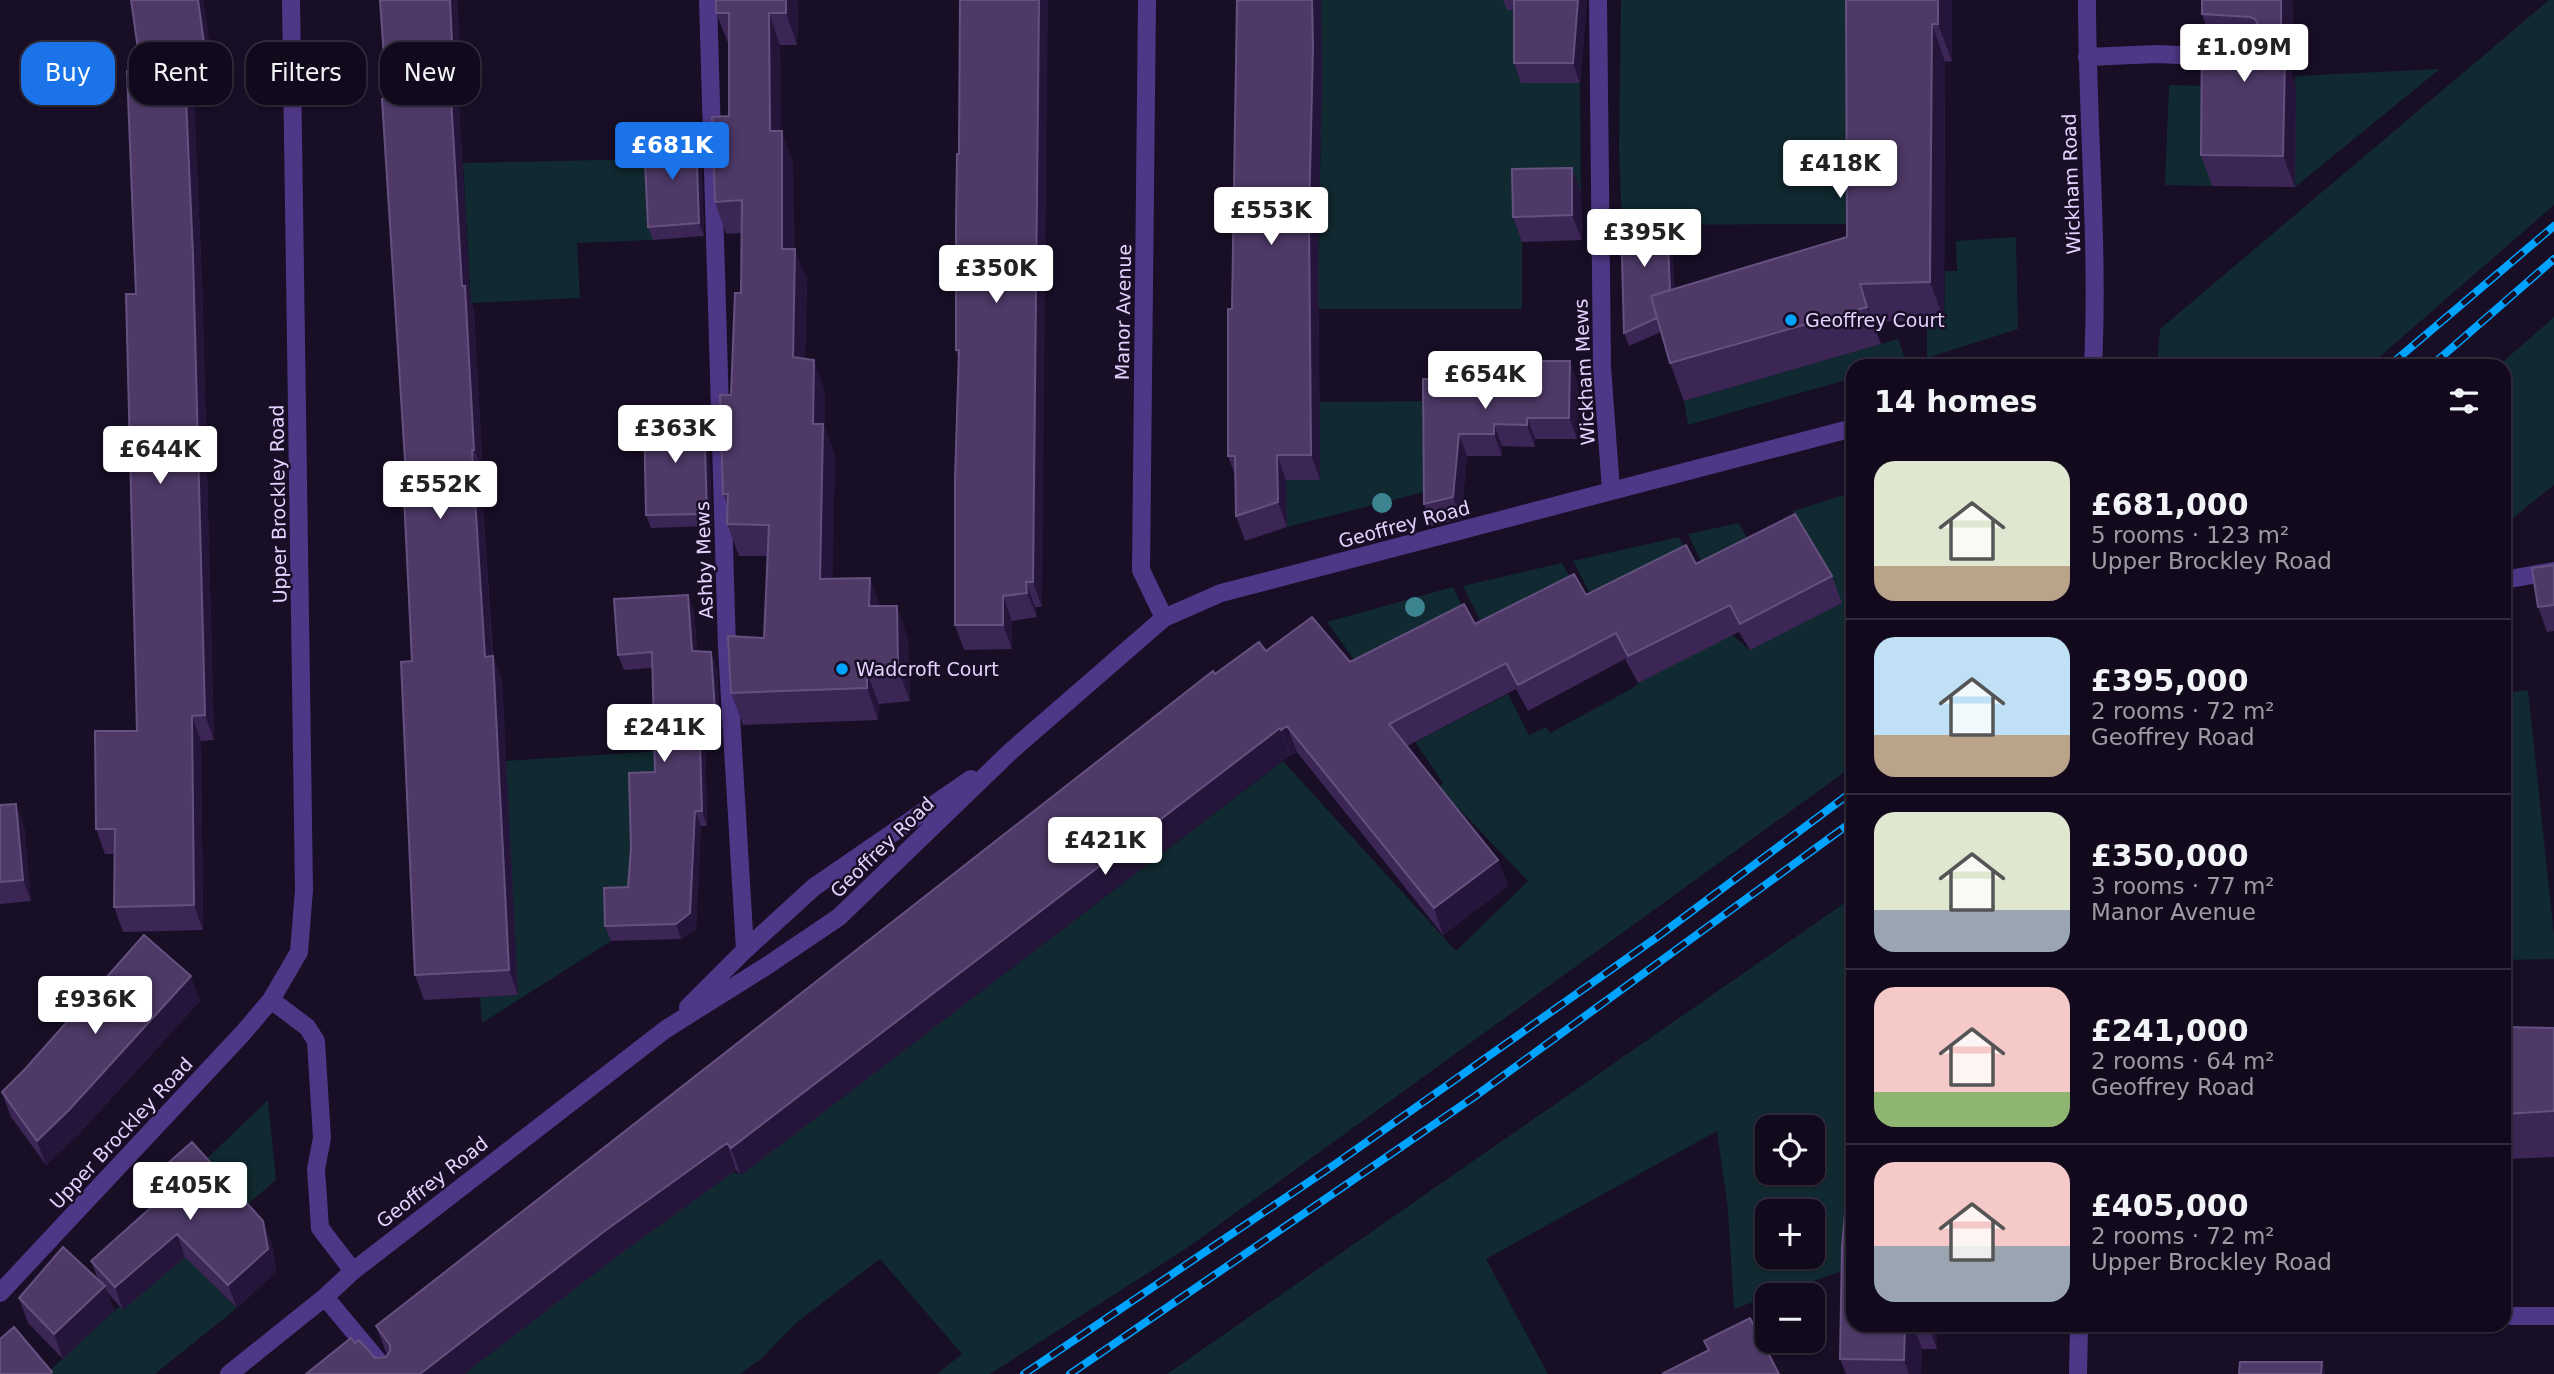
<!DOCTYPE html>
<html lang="en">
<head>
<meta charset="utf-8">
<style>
  :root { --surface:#120a1c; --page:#1f1829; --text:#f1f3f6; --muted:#9c9aa3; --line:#312b3b; --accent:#1a73e8 }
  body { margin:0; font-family:"DejaVu Sans",sans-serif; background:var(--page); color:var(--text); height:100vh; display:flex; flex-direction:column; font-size:26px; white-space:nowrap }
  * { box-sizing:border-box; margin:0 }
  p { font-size:23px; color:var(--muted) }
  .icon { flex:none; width:38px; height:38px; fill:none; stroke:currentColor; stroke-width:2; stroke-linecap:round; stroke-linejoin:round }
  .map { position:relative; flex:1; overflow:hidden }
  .panel { position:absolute; left:1846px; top:359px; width:665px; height:973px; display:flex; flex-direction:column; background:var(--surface); border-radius:21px; box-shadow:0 2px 5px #0004,0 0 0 2px var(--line) }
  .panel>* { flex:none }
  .top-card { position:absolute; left:21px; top:42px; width:665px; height:63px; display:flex; gap:14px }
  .fabs { position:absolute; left:1755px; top:1115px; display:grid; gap:14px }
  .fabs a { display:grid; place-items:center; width:70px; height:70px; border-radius:14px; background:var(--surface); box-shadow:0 2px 5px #0004,0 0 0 2px var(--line); font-size:35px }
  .price { position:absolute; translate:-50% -60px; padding:0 16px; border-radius:7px; background:#fff; color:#222; font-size:23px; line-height:46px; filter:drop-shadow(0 2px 4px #0008) }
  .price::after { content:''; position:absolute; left:50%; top:42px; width:21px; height:16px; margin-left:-10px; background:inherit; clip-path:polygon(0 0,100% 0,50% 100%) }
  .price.active { background:var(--accent); color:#fff }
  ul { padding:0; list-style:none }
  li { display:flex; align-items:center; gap:21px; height:175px; padding:0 28px }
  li+li { border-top:2px solid var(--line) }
  li span { display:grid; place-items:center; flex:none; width:196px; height:140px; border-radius:21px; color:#555 }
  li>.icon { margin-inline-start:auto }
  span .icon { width:84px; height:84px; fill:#fffc; stroke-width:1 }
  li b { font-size:30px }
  h2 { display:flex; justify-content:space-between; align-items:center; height:84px; padding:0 28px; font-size:30px }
  .pill { padding:0 24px; border-radius:21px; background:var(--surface); box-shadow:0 2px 5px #0004,0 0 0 2px var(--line); font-size:24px; line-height:63px }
  .pill.active { background:var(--accent); color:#fff }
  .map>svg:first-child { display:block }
  .green { fill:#112930; fill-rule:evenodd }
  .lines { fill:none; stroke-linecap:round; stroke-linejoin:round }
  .minor { stroke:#4f3787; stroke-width:18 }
  .rail-casing { stroke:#00a3fe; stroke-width:8 }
  .rail { stroke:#180e26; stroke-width:5; stroke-dasharray:16; stroke-linecap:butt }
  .tree { fill:#3c848f }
  .wall { fill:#3c2655 }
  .shaded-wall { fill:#26153a }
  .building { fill:#4e3967; stroke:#65517f; stroke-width:2 }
  .poi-dot { fill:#00a3fe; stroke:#180e26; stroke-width:2.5 }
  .labels { text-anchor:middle; stroke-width:5; stroke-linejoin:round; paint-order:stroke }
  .street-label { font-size:19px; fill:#e3d3ff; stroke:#180e26 }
  .poi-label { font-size:19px; fill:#e3d3ff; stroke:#180e26; text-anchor:start }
</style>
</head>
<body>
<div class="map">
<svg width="2554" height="1374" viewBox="0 0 2554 1374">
  <rect width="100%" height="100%" fill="#180e26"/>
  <path class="green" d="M 1321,0 L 1507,0 L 1583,9 L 1583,46 L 1522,46 L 1521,83 L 1580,83 L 1581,193 L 1522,194 L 1522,309 L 1317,309 L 1322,83 Z
    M 1621,0 L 1860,0 L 1861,224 L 1622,225 L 1619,148 Z
    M 2549,0 L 2554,0 L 2554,205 L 2369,366 L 2157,366 L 2160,329 Z
    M 2440,69 L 2295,187 L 2295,76 Z
    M 2169,85 L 2213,86 L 2212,186 L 2165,185 Z
    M 649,159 L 653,240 L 577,243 L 580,298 L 471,303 L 463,163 Z
    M 2016,237 L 2018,329 L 1927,358 L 1927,320 L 1944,319 L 1945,271 L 1957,271 L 1956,241 Z
    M 2554,317 L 2554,485 L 2504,525 L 2504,366 L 2498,366 Z
    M 1898,339 L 1906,362 L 1894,366 L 1853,366 L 1853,378 L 1688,425 L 1684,401 Z
    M 1431,401 L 1432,490 L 1287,527 L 1286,480 L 1320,480 L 1320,402 Z
    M 1853,492 L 1853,766 L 1187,1248 L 990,1374 L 937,1374 L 962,1354 L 880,1259 L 796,1323 L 761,1359 L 740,1374 L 464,1374 L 616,1257 L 733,1172 L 741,1175 L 1283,761 L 1456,951 L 1528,881 L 1438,787 L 1443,783 L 1415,742 L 1508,694 L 1529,735 L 1546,727 L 1550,733 L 1633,688 L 1638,683 L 1731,634 L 1750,650 L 1841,603 L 1805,540 L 1793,511 Z
    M 1739,523 L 1760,563 L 1713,586 L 1688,534 Z
    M 1679,537 L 1695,571 L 1603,618 L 1573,561 Z
    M 1562,563 L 1583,601 L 1493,646 L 1463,586 Z
    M 1453,587 L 1474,630 L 1371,683 L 1327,622 Z
    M 2528,690 L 2554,935 L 2554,959 L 2504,960 L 2504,693 Z
    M 660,751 L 636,902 L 611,941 L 482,1023 L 480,997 L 518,995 L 506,761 Z
    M 1853,897 L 1853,1267 L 1774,1295 L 1768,1295 L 1767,1297 L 1734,1309 L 1728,1210 L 1717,1131 L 1486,1259 L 1548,1374 L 1167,1374 ZM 1768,1127 L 1813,1127 L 1813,1172 L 1768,1172 ZM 1768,1211 L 1813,1211 L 1813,1256 L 1768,1256 Z
    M 268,1100 L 276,1180 L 241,1210 L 200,1165 Z
    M 190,1253 L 220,1292 L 237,1308 L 155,1374 L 46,1374 L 114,1311 Z"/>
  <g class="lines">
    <path class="minor" d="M 708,0 L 727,648 L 745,950
      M 1147,0 L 1141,570 L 1164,618
      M 1598,0 L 1602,367 L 1611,490
      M 2087,0 C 2087,122 2099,244 2093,366
      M 2087,57 L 2157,54 L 2223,57
      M 2504,580 L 2554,571
      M 271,1000 L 307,1027 L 316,1041 L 322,1138 L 316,1169 L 320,1228 L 353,1271
      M 688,1007 L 745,950 L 814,887 L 971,779
      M 0,1293 L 243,1033 L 271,1000 L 299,952 L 304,890 L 291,0
      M 325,1297 L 389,1374
      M 2504,1316 L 2554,1316
      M 229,1374 L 325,1297 L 353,1271 L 666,1029 L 762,969 L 839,917 L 1011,751 L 1164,618 L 1221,593 L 1853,428
      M 2078,1374 L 2079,1325"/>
    <defs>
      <path id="rail" d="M 2389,366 L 2554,226
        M 2431,366 L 2554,259
        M 1024,1374 L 1334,1165 L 1660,935 L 1853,791
        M 1070,1374 L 1474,1097 L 1853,821"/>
    </defs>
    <use href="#rail" class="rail-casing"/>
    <use href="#rail" class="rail"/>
  </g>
  <g class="tree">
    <circle cx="1382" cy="503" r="10"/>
    <circle cx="1415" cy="607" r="10"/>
  </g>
  <path class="wall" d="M 203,0 L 214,75 L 193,78 L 202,281 L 214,740 L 201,741 L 203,930 L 123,932 L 114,907 L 115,854 L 105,854 L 96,829 L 137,731 L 136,294 L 141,70 Z
    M 380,0 L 457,0 L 462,88 L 458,88 L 470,299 L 474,311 L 483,475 L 481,475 L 493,656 L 502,681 L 518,995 L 424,1000 L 415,975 L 412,661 L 406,476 Z
    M 1503,0 L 1587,0 L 1580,83 L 1521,83 L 1514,63 L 1514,10 L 1507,10 Z
    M 1846,0 L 1952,0 L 1952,61 L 1945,62 L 1944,320 L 1873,322 L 1881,344 L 1684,401 L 1670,363 L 1661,332 L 1629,346 L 1624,333 L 1667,220 L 1672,233 L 1674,289 L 1847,237 Z
    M 2293,0 L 2292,76 L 2296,87 L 2295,187 L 2212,186 L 2201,155 L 2210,37 L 2202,14 Z
    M 798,2 L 797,45 L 780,45 L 781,131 L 793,163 L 794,249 L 807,280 L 805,358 L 825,391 L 825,427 L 835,456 L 832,579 L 880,606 L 908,638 L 910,701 L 879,704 L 878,720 L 743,725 L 731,693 L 764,638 L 767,556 L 739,556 L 727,524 L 728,506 L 723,494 L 731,395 L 741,293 L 742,233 L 726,234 L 715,202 L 729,116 L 729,45 L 716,13 Z
    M 1322,71 L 1318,242 L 1320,480 L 1286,480 L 1287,527 L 1245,541 L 1236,516 L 1235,475 L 1228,456 L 1232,309 Z
    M 696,137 L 701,150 L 704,236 L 653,240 L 648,227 Z
    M 1572,168 L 1581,193 L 1582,240 L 1522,242 L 1513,217 Z
    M 956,222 L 1042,607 L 1035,607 L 1037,617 L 1012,621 L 1012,649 L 964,650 L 955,625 L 959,360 L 956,350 Z
    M 1459,379 L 1578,383 L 1577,439 L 1535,439 L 1535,447 L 1502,446 L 1502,456 L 1467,456 L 1461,519 L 1431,526 L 1424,504 Z
    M 709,427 L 712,526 L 651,528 L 646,515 Z
    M 1696,564 L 1832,576 L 1842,603 L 1750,650 L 1739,632 L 1638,683 L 1625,659 L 1528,711 L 1516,689 L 1407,746 L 1498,860 L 1508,886 L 1443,935 L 1297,752 L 1291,756 L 1290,755 L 741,1175 L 736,1170 L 616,1257 L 464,1374 L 306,1374 L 355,1343 L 375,1358 L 386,1357 L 387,1355 L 376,1326 L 1215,674 L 1266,651 L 1350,662 L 1475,624 L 1586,595 Z
    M 2554,565 L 2554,631 L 2547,632 L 2538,607 Z
    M 694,610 L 697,651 L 717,667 L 720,725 L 705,726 L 707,826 L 701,826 L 696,929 L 681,939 L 611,941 L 605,926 L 628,887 L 655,772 L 652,668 L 624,670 L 618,655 Z
    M 0,805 L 24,825 L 31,901 L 0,904 Z
    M 200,1001 L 78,1135 L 46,1165 L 11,1117 L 2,1092 Z
    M 2504,1001 L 2508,1010 L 2508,1027 L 2554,1028 L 2554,1157 L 2504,1159 Z
    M 141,1187 L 272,1244 L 276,1272 L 237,1308 L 185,1257 L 123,1310 L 107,1292 L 114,1310 L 63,1359 L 28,1323 L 19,1298 L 98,1279 L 91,1261 L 149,1208 Z
    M 1853,1325 L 1937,1325 L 1937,1349 L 1922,1349 L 1921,1374 L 1846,1374 L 1840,1359 Z"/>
  <path class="shaded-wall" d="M 198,0 L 203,0 L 214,75 L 205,50 Z
    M 450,0 L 457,0 L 462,88 L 453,63 Z
    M 786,0 L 797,0 L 798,2 L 797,45 L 786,13 Z
    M 1039,0 L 1048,0 L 1042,607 L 1033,582 Z
    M 1312,0 L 1321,0 L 1322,71 L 1318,242 L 1320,480 L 1311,455 L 1309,217 Z
    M 1578,0 L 1587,0 L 1580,83 L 1573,63 Z
    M 1938,0 L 1952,0 L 1952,61 L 1938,24 Z
    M 2281,0 L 2293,0 L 2292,76 L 2296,87 L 2295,187 L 2283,156 L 2281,56 Z
    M 769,13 L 780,45 L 782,163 L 770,131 Z
    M 1932,24 L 1945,62 L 1944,320 L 1930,282 Z
    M 184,53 L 193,78 L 202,281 L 214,740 L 205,715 Z
    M 449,63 L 458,88 L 470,299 L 474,311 L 483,475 L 474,450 L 462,286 Z
    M 782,131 L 793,163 L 794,280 L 782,249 Z
    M 696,137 L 701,150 L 704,236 L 699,223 Z
    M 1572,168 L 1581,193 L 1582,240 L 1572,215 Z
    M 1667,220 L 1672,233 L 1675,326 L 1670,313 Z
    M 795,249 L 807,280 L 804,388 L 793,357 Z
    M 1860,284 L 1873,322 L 1881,344 L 1867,307 Z
    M 814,360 L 825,391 L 825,427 L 835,456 L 832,611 L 820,579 L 813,424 Z
    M 1570,361 L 1578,383 L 1577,439 L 1569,418 Z
    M 704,414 L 709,427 L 712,526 L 707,514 Z
    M 1527,418 L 1535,439 L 1535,447 L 1527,425 Z
    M 1494,424 L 1502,446 L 1502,456 L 1494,434 Z
    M 1459,434 L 1467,456 L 1461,519 L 1453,497 Z
    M 472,450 L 481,475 L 494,682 L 485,657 Z
    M 1277,455 L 1286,480 L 1287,527 L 1278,502 Z
    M 870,578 L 882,610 L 869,606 Z
    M 1026,582 L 1035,607 L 1037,617 L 1027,593 Z
    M 688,595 L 694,610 L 698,666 L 692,651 Z
    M 1003,596 L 1012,621 L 1012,649 L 1003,625 Z
    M 897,606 L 908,638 L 910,701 L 898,669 Z
    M 711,652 L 717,667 L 720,725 L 715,710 Z
    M 493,656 L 502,681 L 518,995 L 509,970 Z
    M 867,673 L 879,704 L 878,720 L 867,688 Z
    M 699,710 L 705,726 L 707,826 L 702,811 Z
    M 192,716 L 201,741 L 203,930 L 194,905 Z
    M 1287,726 L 1297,752 L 1291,756 L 1281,730 Z
    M 1280,728 L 1290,755 L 741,1175 L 731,1148 Z
    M 16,804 L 24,825 L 31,901 L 23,880 Z
    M 695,811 L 701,826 L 696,929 L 681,939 L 676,924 Z
    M 1498,860 L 1508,886 L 1443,935 L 1434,908 Z
    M 191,976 L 200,1001 L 78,1135 L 46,1165 L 37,1141 Z
    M 2504,1001 L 2508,1010 L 2509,1072 L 2504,1059 Z
    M 727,1143 L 736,1170 L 616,1257 L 464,1374 L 420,1374 L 606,1230 Z
    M 263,1221 L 272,1244 L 276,1272 L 237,1308 L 228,1285 Z
    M 177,1234 L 185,1257 L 123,1310 L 115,1287 Z
    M 105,1286 L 114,1310 L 63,1359 L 54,1334 Z
    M 1905,1325 L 1913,1325 L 1922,1349 L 1921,1374 L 1909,1374 L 1904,1360 Z
    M 1928,1325 L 1937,1325 L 1937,1349 Z
    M 2322,1362 L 2326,1374 L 2321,1374 Z"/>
  <path class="building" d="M 131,0 L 198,0 L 205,50 L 184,53 L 193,256 L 205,715 L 192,716 L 194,905 L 114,907 L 115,829 L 96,829 L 95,731 L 137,731 L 126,294 L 136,294 L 127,71 L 141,70 Z
    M 380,0 L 450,0 L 453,63 L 449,63 L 462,286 L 465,286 L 474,450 L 472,450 L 485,657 L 493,656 L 509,970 L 415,975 L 401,662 L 412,661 L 403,476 L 406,476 L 382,99 L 387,99 Z
    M 716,0 L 786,0 L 786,13 L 769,13 L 770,131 L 782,131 L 782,249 L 795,249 L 793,357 L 814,360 L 813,424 L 823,424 L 820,579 L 870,578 L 869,606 L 897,606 L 898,669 L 867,673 L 867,688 L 731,693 L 728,636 L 764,638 L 769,525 L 727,524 L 728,494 L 723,494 L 720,395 L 731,395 L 735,293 L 741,293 L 742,200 L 715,202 L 712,117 L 729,116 L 729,13 L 716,13 Z
    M 960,0 L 1039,0 L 1033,582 L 1026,582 L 1027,593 L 1003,596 L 1003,625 L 955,625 L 955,480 L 959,350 L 956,350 L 956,222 L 957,154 L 959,154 Z
    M 1237,0 L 1312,0 L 1313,46 L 1309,217 L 1311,455 L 1277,455 L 1278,502 L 1236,516 L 1235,456 L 1228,456 L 1228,309 L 1232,309 Z
    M 1514,0 L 1578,0 L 1573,63 L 1514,63 Z
    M 1846,0 L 1938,0 L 1938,24 L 1932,24 L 1930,282 L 1860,284 L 1867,307 L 1670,363 L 1651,296 L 1847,237 Z
    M 2202,0 L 2281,0 L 2281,56 L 2285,56 L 2283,156 L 2201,155 L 2202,37 L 2249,39 L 2258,35 L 2260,28 L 2255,19 L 2250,17 L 2202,14 Z
    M 696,137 L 699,223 L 648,227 L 644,140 Z
    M 1572,168 L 1572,215 L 1513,217 L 1512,169 Z
    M 1667,220 L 1670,290 L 1651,296 L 1657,318 L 1624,333 L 1621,222 Z
    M 1494,361 L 1570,361 L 1569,418 L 1527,418 L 1527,425 L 1494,424 L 1494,434 L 1459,434 L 1453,497 L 1424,504 L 1423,379 L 1459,379 L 1460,368 L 1494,368 Z
    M 704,414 L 707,514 L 646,515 L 644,415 Z
    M 1795,514 L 1832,576 L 1740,624 L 1730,605 L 1628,656 L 1616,633 L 1518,685 L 1506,663 L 1389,724 L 1498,860 L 1434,908 L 1287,726 L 1281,730 L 1280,728 L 731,1148 L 727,1143 L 606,1230 L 420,1374 L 306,1374 L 351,1338 L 355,1343 L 359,1340 L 375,1358 L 386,1357 L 390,1351 L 390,1345 L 376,1326 L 1213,671 L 1215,674 L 1259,642 L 1266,651 L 1312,617 L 1350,662 L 1464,604 L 1475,624 L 1574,574 L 1586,595 L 1686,545 L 1696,564 Z
    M 2554,565 L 2554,605 L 2538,607 L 2532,568 Z
    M 688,595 L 692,651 L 711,652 L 715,710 L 699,710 L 702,811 L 695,811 L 690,913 L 676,924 L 605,926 L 604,888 L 628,887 L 631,848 L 629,773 L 655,772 L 652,652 L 618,655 L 614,599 Z
    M 16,804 L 23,880 L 0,882 L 0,805 Z
    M 144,935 L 191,976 L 69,1110 L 37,1141 L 2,1092 L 26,1068 Z
    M 2504,1027 L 2554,1028 L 2554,1111 L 2504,1114 Z
    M 1853,1121 L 1853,1325 L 1905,1325 L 1904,1360 L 1840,1359 L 1842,1247 Z
    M 192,1142 L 263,1221 L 268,1249 L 228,1285 L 177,1234 L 115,1287 L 91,1261 L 156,1203 L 141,1187 Z
    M 63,1247 L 105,1286 L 54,1334 L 19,1298 Z
    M 1750,1318 L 1779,1374 L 1662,1374 L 1709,1350 L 1704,1341 Z
    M 14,1327 L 52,1372 L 50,1374 L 0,1374 L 0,1339 Z
    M 2240,1362 L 2322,1362 L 2321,1374 L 2239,1374 Z"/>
  <g class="poi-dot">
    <circle cx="1791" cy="320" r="7"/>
    <circle cx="842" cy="669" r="7"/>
  </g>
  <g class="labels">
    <g class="street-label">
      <text transform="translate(2071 184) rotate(-92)" y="7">Wickham Road</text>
      <text transform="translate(1123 312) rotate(-89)" y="7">Manor Avenue</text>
      <text transform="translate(1584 372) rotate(-93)" y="7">Wickham Mews</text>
      <text transform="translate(278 504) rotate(-91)" y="7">Upper Brockley Road</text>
      <text transform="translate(1404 524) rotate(-15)" y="7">Geoffrey Road</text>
      <text transform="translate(704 560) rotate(-92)" y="7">Ashby Mews</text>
      <text transform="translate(882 847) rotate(-44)" y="7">Geoffrey Road</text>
      <text transform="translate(121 1133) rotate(-47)" y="7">Upper Brockley Road</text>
      <text transform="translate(432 1182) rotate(-38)" y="7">Geoffrey Road</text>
    </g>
    <g class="poi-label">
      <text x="1805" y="327">Geoffrey Court</text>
      <text x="856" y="676">Wadcroft Court</text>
    </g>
  </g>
</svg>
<div class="fabs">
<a><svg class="icon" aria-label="locate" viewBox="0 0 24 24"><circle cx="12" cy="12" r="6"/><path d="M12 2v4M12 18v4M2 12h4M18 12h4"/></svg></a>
<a>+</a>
<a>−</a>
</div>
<b class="price" style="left:2244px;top:84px">£1.09M</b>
<b class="price active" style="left:672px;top:182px">£681K</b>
<b class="price" style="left:1840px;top:200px">£418K</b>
<b class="price" style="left:1271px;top:247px">£553K</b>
<b class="price" style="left:1644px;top:269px">£395K</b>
<b class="price" style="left:996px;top:305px">£350K</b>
<b class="price" style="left:1485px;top:411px">£654K</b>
<b class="price" style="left:675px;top:465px">£363K</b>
<b class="price" style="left:160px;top:486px">£644K</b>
<b class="price" style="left:440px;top:521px">£552K</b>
<b class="price" style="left:664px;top:764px">£241K</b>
<b class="price" style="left:1105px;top:877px">£421K</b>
<b class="price" style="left:95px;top:1036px">£936K</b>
<b class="price" style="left:190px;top:1222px">£405K</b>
<div class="top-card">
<a class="pill active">Buy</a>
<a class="pill">Rent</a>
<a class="pill">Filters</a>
<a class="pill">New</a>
</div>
<section class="panel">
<h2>14 homes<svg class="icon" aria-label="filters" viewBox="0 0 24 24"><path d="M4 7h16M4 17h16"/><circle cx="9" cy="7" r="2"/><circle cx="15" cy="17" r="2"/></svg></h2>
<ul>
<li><span style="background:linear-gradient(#dfe7d0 75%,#b9a48a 0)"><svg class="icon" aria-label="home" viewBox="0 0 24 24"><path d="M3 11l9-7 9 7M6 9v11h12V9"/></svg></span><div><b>£681,000</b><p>5 rooms · 123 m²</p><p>Upper Brockley Road</p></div></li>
<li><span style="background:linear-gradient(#bfe0f5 70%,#b9a48a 0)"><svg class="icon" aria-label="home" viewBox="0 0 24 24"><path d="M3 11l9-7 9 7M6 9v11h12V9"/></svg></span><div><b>£395,000</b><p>2 rooms · 72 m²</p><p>Geoffrey Road</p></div></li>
<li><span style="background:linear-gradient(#dfe7d0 70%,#9aa5b1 0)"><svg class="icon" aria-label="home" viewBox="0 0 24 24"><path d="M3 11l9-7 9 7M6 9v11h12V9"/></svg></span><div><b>£350,000</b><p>3 rooms · 77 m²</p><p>Manor Avenue</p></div></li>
<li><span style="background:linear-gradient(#f6c9c9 75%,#8fb573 0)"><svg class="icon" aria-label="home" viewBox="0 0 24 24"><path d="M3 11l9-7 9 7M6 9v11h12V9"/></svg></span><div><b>£241,000</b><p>2 rooms · 64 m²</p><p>Geoffrey Road</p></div></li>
<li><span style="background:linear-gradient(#f6c9c9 60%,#9aa5b1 0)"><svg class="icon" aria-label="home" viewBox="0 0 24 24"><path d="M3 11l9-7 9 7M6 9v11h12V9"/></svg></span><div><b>£405,000</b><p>2 rooms · 72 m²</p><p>Upper Brockley Road</p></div></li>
</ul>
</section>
</div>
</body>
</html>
